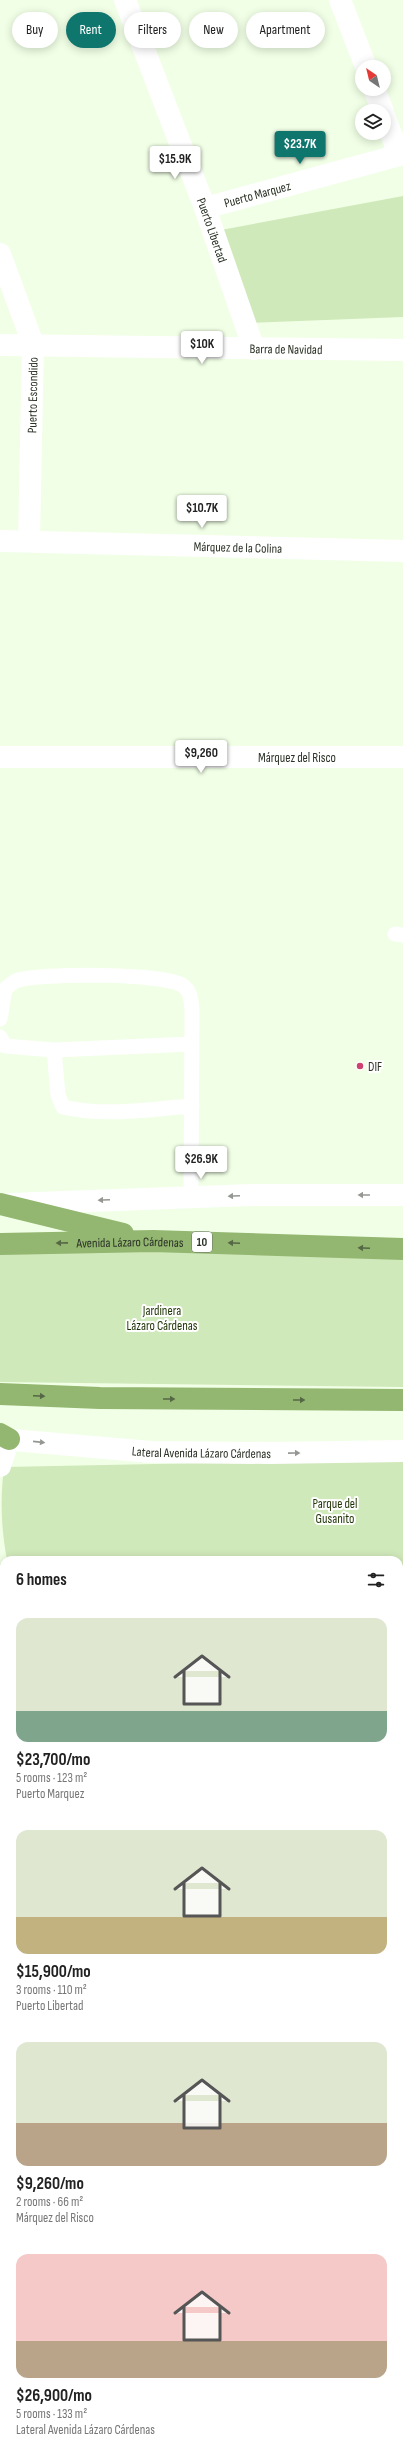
<!DOCTYPE html>
<html lang="en">
<head>
<meta charset="utf-8">
<style>
  :root { --surface:#fff; --page:#f6f6f6; --text:#222; --muted:#767676; --accent:#0f766e }
  body { margin:0; font-family:"Sofia Sans Condensed",sans-serif; background:var(--page); color:var(--text); height:100vh; display:flex; flex-direction:column; font-size:15px; white-space:nowrap }
  * { box-sizing:border-box; margin:0 }
  p { font-size:13px; color:var(--muted) }
  .icon { flex:none; width:22px; height:22px; fill:none; stroke:currentColor; stroke-width:2; stroke-linecap:round; stroke-linejoin:round }
  .map { position:relative; flex:1; overflow:hidden }
  .panel { position:absolute; left:0px; top:1556px; width:403px; height:904px; display:flex; flex-direction:column; background:var(--surface); border-radius:12px 12px 0 0; box-shadow:0 2px 10px #0003 }
  .panel>* { flex:none }
  .banner { position:absolute; left:12px; top:12px; width:379px; height:36px; display:flex; gap:8px }
  .needle { width:26px; rotate:325deg }
  .buttons { position:absolute; left:355px; top:60px; display:grid; gap:8px }
  .buttons a { display:grid; place-items:center; width:36px; height:36px; border-radius:50%; background:var(--surface); box-shadow:0 2px 10px #0003; font-size:20px }
  .price { position:absolute; translate:-50% -34px; padding:0 9px; border-radius:4px; background:#fff; color:#222; font-size:13px; line-height:26px; filter:drop-shadow(0 1px 2px #0008) }
  .price::after { content:''; position:absolute; left:50%; top:24px; width:12px; height:9px; margin-left:-6px; background:inherit; clip-path:polygon(0 0,100% 0,50% 100%) }
  .price.on { background:var(--accent); color:#fff }
  ul { padding:0; list-style:none }
  li { display:grid; align-content:center; gap:8px; height:212px; padding:0 16px }
  li span { display:grid; place-items:center; height:124px; border-radius:12px; color:#555 }
  li>.icon { margin-inline-start:auto }
  span .icon { width:72px; height:72px; fill:#fffc; stroke-width:1 }
  li b { font-size:17px }
  h2 { display:flex; justify-content:space-between; align-items:center; height:48px; padding:0 16px; font-size:17px }
  .pill { padding:0 14px; border-radius:18px; background:var(--surface); box-shadow:0 2px 10px #0003; font-size:14px; line-height:36px }
  .pill.on { background:var(--accent); color:#fff }
  .map>svg:first-child { display:block }
  .green { fill:#d0e9ba }
  .lines { fill:none; stroke-linecap:round; stroke-linejoin:round }
  .lane { stroke:#fff; stroke-width:15 }
  .street { stroke:#fff; stroke-width:22 }
  .secondary { stroke:#fff; stroke-width:22 }
  .highway { stroke:#93b771; stroke-width:22 }
  .oneway { fill:#959892 }
  .oneway2 { fill:#556744 }
  .poi-dot { fill:#cf416f; stroke:#fff; stroke-width:1.5 }
  .labels { text-anchor:middle; stroke-width:4; stroke-linejoin:round; paint-order:stroke }
  .shield { fill:#fff; stroke:#6b7067; stroke-width:1 }
  .shield-label { font-size:12px; font-weight:bold; fill:#2b3226 }
  .street-label { font-size:13px; fill:#2b3226; stroke:#fff }
  .poi-label { font-size:13px; fill:#2b3226; stroke:#fff; text-anchor:start }
  .park-label { font-size:13px; fill:#1e3203; stroke:#fff }
</style>
</head>
<body>
<div class="map">
<svg width="403" height="2460" viewBox="0 0 403 2460">
  <rect width="100%" height="100%" fill="#f1ffe6"/>
  <path class="green" d="M 403,196 L 403,317 L 250,323 L 221,230 Z
    M 144,1251 L 403,1257 L 403,1387 L 0,1382 L 0,1253 Z
    M 403,1459 L 403,1847 L 399,1848 L 399,1560 L 7,1560 C 1,1528 0,1500 4,1467 Z
    M 403,1892 L 403,2460 L 284,2460 L 285,2456 L 399,2456 L 399,1893 Z"/>
  <g class="lines">
    <path class="lane" d="M 395,934 L 403,935
      M 0,1019 L 5,989 C 9,986 14,981 18,980 C 42,973 163,973 182,985 C 191,991 191,1000 192,1009 L 191,1197
      M 0,1037 L 5,1046 L 54,1050 L 192,1044
      M 54,1050 L 58,1095 L 63,1107 C 105,1117 149,1109 192,1106"/>
    <g class="street">
      <path id="s1" d="M 125,0 L 205,208 L 254,349"/>
      <path d="M 340,0 L 366,67"/>
      <path d="M 374,89 L 383,111"/>
      <path d="M 384,115 L 399,155"/>
      <path id="s2" d="M 205,208 L 403,154"/>
      <path d="M 0,254 L 33,344 L 29,541"/>
      <path id="s3" d="M 0,345 L 403,350"/>
      <path id="s4" d="M 0,541 L 403,551"/>
      <path id="s5" d="M 0,757 L 403,757"/>
      <path d="M 0,1875 L 4,1875"/>
      <path d="M 399,1876 L 403,1875"/>
      <path d="M 0,2147 L 4,2147"/>
      <path d="M 0,2426 L 4,2427"/>
      <path d="M 214,2456 L 243,2460"/>
    </g>
    <g class="secondary">
      <path d="M 10,1204 L 251,1195 L 403,1195"/>
      <path id="s6" d="M 0,1439 L 151,1452 L 270,1453 L 403,1451"/>
      <path d="M 0,1466 L 9,1439"/>
      <path d="M 0,1679 L 4,1687"/>
      <path d="M 272,2456 L 272,2460"/>
    </g>
    <g class="highway">
      <path d="M 0,1204 L 123,1234"/>
      <path id="s7" d="M 0,1244 L 153,1241 L 403,1249"/>
      <path d="M 0,1394 L 100,1398 L 403,1400"/>
      <path d="M 0,1434 L 9,1439"/>
    </g>
  </g>
  <defs><path id="oneway-solid" d="M-6-.8H1V-3.2L6.5 0L1 3.2V.8H-6Z"/></defs>
  <g class="oneway">
    <use href="#oneway-solid" transform="translate(364 1195) rotate(180)"/>
    <use href="#oneway-solid" transform="translate(234 1196) rotate(178)"/>
    <use href="#oneway-solid" transform="translate(104 1200) rotate(178)"/>
    <use href="#oneway-solid" transform="translate(39 1442) rotate(6)"/>
    <use href="#oneway-solid" transform="translate(294 1453) rotate(-1)"/>
  </g>
  <g class="oneway2">
    <use href="#oneway-solid" transform="translate(62 1243) rotate(179)"/>
    <use href="#oneway-solid" transform="translate(234 1243) rotate(-178)"/>
    <use href="#oneway-solid" transform="translate(364 1248) rotate(-178)"/>
    <use href="#oneway-solid" transform="translate(39 1396) rotate(2)"/>
    <use href="#oneway-solid" transform="translate(169 1399)"/>
    <use href="#oneway-solid" transform="translate(299 1400)"/>
  </g>
  <circle class="poi-dot" cx="360" cy="1066" r="4"/>
  <g class="labels">
    <rect class="shield" x="192" y="1232" width="20" height="20" rx="3"/>
    <g class="shield-label">
      <text x="202" y="1246">10</text>
    </g>
    <g class="street-label">
      <text dy="5" stroke="none"><textPath href="#s2" startOffset="54">Puerto Marquez</textPath></text>
      <text dy="5" stroke="none"><textPath href="#s1" startOffset="246">Puerto Libertad</textPath></text>
      <text dy="5" stroke="none"><textPath href="#s3" startOffset="286">Barra de Navidad</textPath></text>
      <text transform="translate(32 395) rotate(-89)" y="5">Puerto Escondido</text>
      <text dy="5" stroke="none"><textPath href="#s4" startOffset="238">Márquez de la Colina</textPath></text>
      <text dy="5" stroke="none"><textPath href="#s5" startOffset="297">Márquez del Risco</textPath></text>
      <text dy="5" stroke="none"><textPath href="#s7" startOffset="130">Avenida Lázaro Cárdenas</textPath></text>
      <text dy="5" stroke="none"><textPath href="#s6" startOffset="202">Lateral Avenida Lázaro Cárdenas</textPath></text>
    </g>
    <g class="poi-label">
      <text x="368" y="1071">DIF</text>
    </g>
    <g class="park-label">
      <text x="162" y="1315">Jardinera<tspan x="162" dy="15">Lázaro Cárdenas</tspan></text>
      <text x="335" y="1508">Parque del<tspan x="335" dy="15">Gusanito</tspan></text>
    </g>
  </g>
</svg>
<div class="buttons">
<a><svg class="needle" viewBox="-14 -14 28 28"><path d="M0-13l5 13h-10z" fill="#e53935"/><path d="M0 13l5-13h-10z" fill="#767676"/></svg></a>
<a><svg class="icon" aria-label="layers" viewBox="0 0 24 24"><path d="M12 4l9 5-9 5-9-5zM3 14l9 5 9-5"/></svg></a>
</div>
<b class="price on" style="left:300px;top:165px">$23.7K</b>
<b class="price" style="left:175px;top:180px">$15.9K</b>
<b class="price" style="left:202px;top:365px">$10K</b>
<b class="price" style="left:202px;top:529px">$10.7K</b>
<b class="price" style="left:201px;top:774px">$9,260</b>
<b class="price" style="left:201px;top:1180px">$26.9K</b>
<div class="banner">
<a class="pill">Buy</a>
<a class="pill on">Rent</a>
<a class="pill">Filters</a>
<a class="pill">New</a>
<a class="pill">Apartment</a>
</div>
<section class="panel">
<h2>6 homes<svg class="icon" aria-label="filters" viewBox="0 0 24 24"><path d="M4 7h16M4 17h16"/><circle cx="9" cy="7" r="2"/><circle cx="15" cy="17" r="2"/></svg></h2>
<ul>
<li><span style="background:linear-gradient(#dfe7d0 75%,#7fa58c 0)"><svg class="icon" aria-label="home" viewBox="0 0 24 24"><path d="M3 11l9-7 9 7M6 9v11h12V9"/></svg></span><div><b>$23,700/mo</b><p>5 rooms · 123 m²</p><p>Puerto Marquez</p></div></li>
<li><span style="background:linear-gradient(#dfe7d0 70%,#c2b280 0)"><svg class="icon" aria-label="home" viewBox="0 0 24 24"><path d="M3 11l9-7 9 7M6 9v11h12V9"/></svg></span><div><b>$15,900/mo</b><p>3 rooms · 110 m²</p><p>Puerto Libertad</p></div></li>
<li><span style="background:linear-gradient(#dfe7d0 65%,#b9a48a 0)"><svg class="icon" aria-label="home" viewBox="0 0 24 24"><path d="M3 11l9-7 9 7M6 9v11h12V9"/></svg></span><div><b>$9,260/mo</b><p>2 rooms · 66 m²</p><p>Márquez del Risco</p></div></li>
<li><span style="background:linear-gradient(#f6c9c9 70%,#b9a48a 0)"><svg class="icon" aria-label="home" viewBox="0 0 24 24"><path d="M3 11l9-7 9 7M6 9v11h12V9"/></svg></span><div><b>$26,900/mo</b><p>5 rooms · 133 m²</p><p>Lateral Avenida Lázaro Cárdenas</p></div></li>
</ul>
</section>
</div>
</body>
</html>
